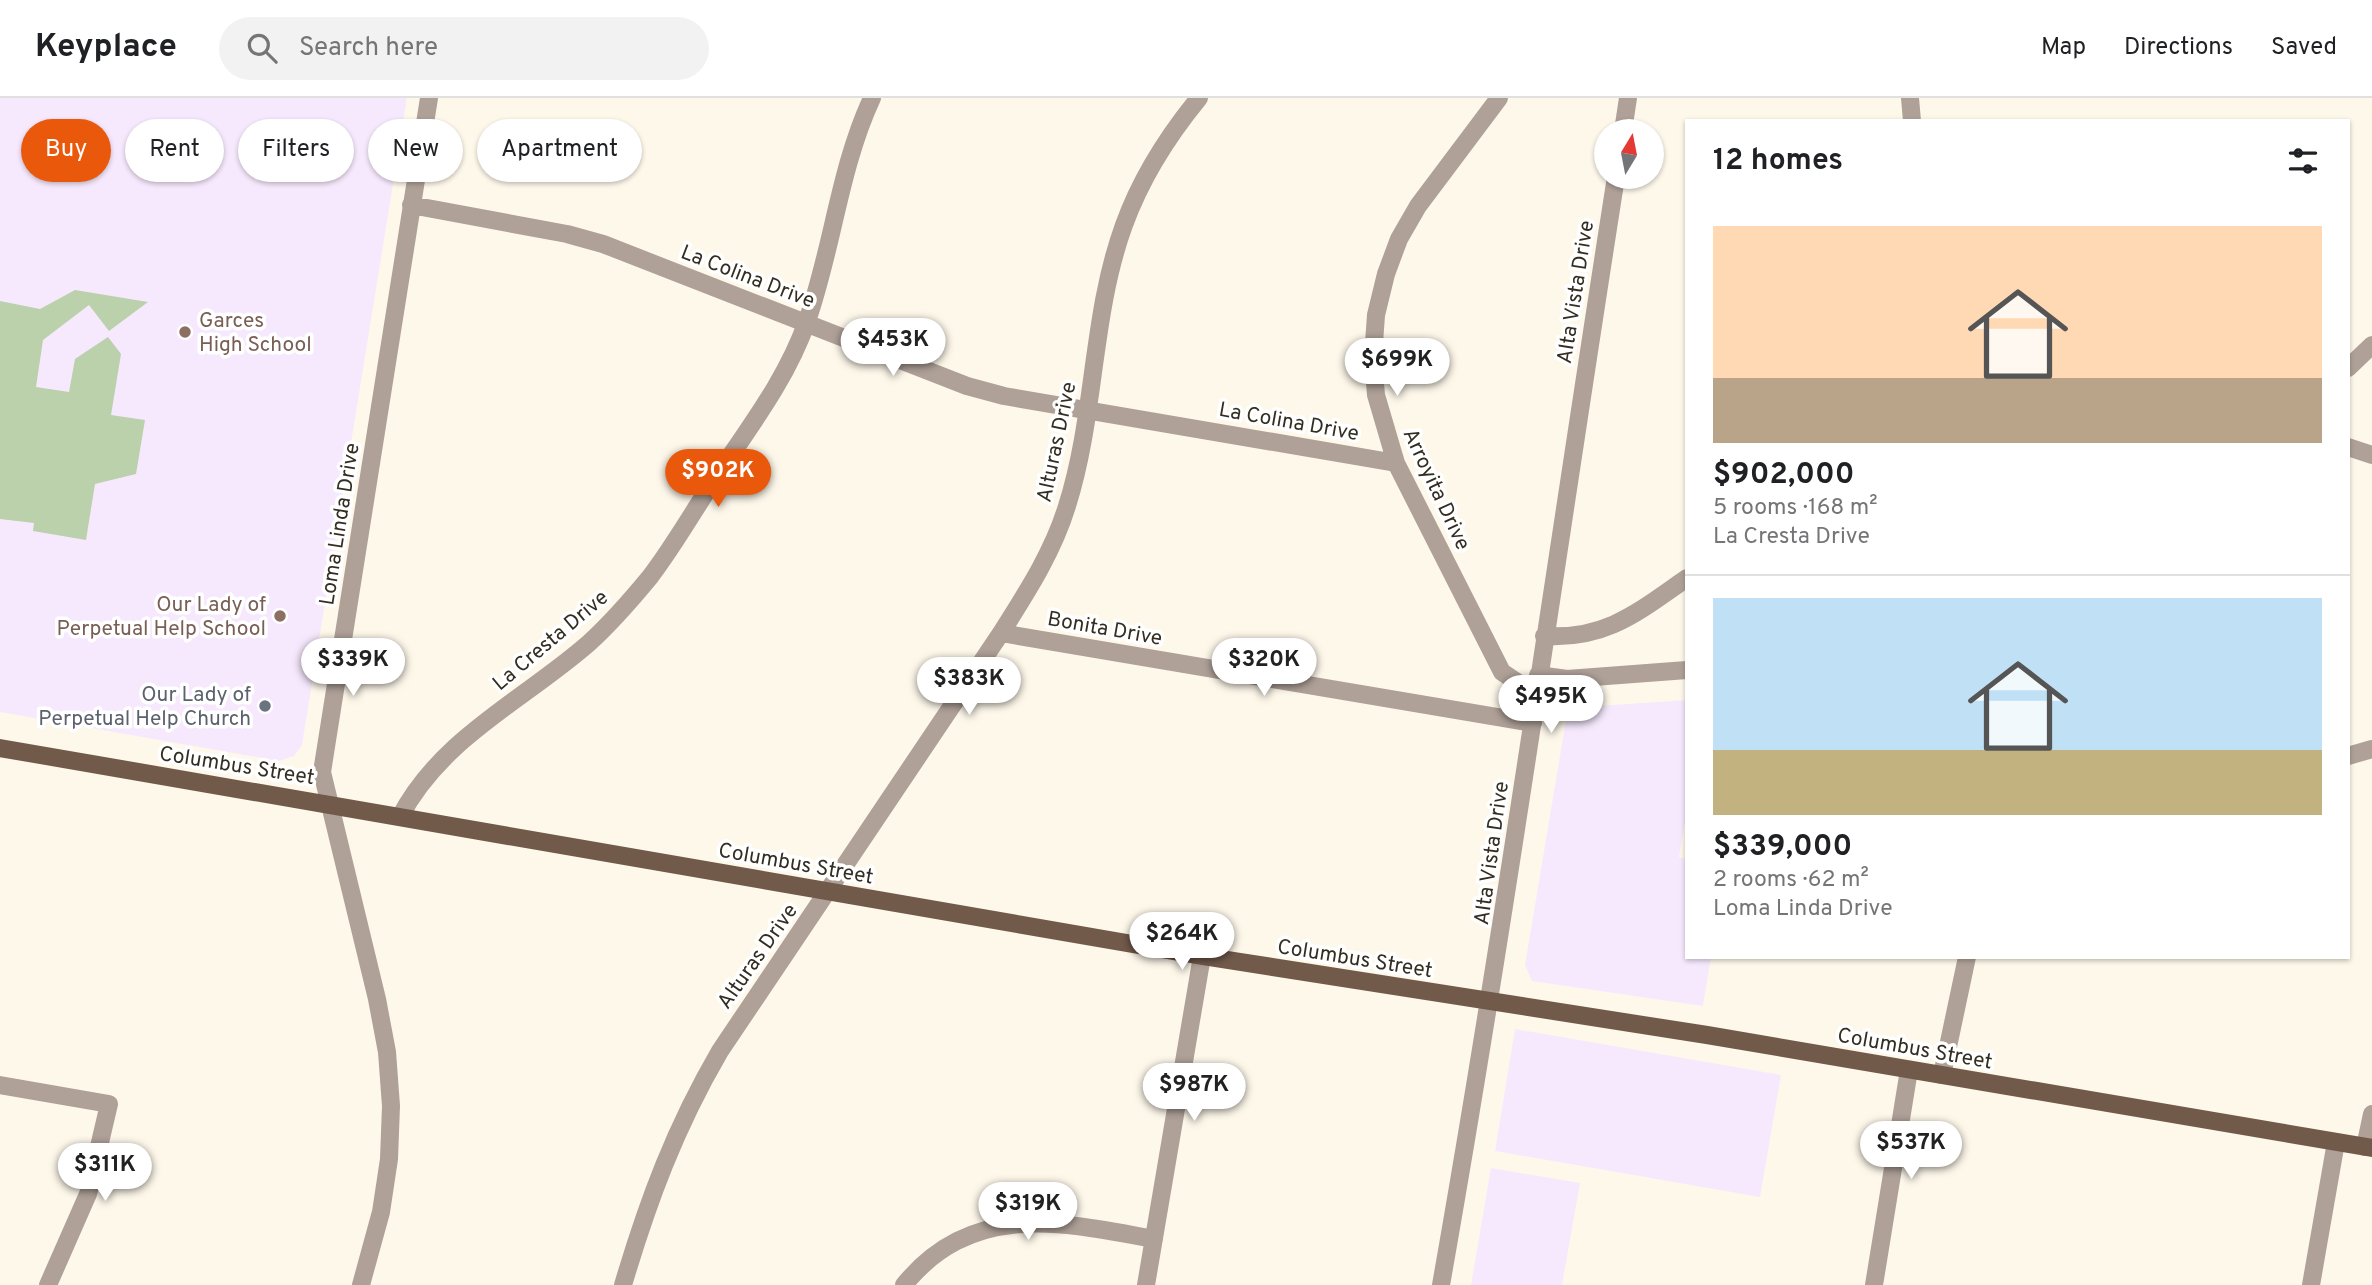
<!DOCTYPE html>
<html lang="en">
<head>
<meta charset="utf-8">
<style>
  :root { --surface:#fff; --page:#f2f2f2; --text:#202124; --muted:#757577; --line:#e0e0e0; --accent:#ea580c }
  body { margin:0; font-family:Overpass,sans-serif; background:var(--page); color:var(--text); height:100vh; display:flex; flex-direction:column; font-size:26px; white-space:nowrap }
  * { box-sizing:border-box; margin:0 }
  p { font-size:23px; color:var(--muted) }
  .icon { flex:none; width:38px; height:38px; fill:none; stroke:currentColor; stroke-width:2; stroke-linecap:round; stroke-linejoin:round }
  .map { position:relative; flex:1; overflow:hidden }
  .details { position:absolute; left:1685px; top:21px; width:665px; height:840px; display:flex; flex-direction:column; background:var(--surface); border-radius:0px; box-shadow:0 2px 5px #0004 }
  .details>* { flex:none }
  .top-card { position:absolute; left:21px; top:21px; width:665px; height:63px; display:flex; gap:14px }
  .needle { width:46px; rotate:10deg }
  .fabs { position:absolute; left:1594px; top:21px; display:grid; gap:14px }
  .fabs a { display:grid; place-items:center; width:70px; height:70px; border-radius:50%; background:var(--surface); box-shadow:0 2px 5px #0004; font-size:35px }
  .price { position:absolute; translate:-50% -60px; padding:0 16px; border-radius:24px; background:#fff; color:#222; font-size:23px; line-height:46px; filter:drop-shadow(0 2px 4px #0008) }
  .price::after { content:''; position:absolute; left:50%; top:42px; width:21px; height:16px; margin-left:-10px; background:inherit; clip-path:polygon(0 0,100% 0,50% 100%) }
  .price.active { background:var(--accent); color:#fff }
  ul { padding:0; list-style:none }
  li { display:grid; align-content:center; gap:14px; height:371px; padding:0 28px }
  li+li { border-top:2px solid var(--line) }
  li span { display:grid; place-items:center; height:217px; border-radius:0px; color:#555 }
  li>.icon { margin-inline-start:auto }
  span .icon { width:126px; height:126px; fill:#fffc; stroke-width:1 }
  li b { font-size:30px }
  h2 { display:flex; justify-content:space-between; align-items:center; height:84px; padding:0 28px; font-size:30px }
  .tag { padding:0 24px; border-radius:32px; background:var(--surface); box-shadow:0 2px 5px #0004; font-size:24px; line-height:63px }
  .tag.active { background:var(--accent); color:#fff }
  header { display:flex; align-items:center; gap:42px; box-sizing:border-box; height:98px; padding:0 35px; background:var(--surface); border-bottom:2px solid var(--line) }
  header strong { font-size:33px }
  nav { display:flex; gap:38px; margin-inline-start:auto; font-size:24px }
  .search { width:490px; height:63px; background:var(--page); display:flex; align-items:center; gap:18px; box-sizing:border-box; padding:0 24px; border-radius:38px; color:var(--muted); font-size:26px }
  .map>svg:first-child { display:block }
  .commercial { fill:#f6e9fe }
  .education { fill:#f7e9fd }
  .green { fill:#bad1ab }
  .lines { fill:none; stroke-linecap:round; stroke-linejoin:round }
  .minor { stroke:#afa198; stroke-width:18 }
  .major { stroke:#725a4b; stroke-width:18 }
  .education-dot { fill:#8d6e63; stroke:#fff; stroke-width:2.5 }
  .worship-dot { fill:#6b7280; stroke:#fff; stroke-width:2.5 }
  .labels { text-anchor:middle; stroke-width:7; stroke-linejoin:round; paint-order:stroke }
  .street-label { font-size:21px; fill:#342e22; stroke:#fff }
  .education-label { font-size:21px; fill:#785e54; stroke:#fff; text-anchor:start }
  .worship-label { font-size:21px; fill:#5b616d; stroke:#fff; text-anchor:end }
</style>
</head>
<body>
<header>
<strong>Keyplace</strong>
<div class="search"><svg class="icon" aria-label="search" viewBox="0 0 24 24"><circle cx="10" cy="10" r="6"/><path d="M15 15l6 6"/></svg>Search here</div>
<nav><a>Map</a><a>Directions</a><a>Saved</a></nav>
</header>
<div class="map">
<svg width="2372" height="1187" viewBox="0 0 2372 1187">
  <rect width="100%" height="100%" fill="#fef8eb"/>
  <path class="commercial" d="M 1687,602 L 1687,712 L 1679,759 L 1687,762 L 1687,859 L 1711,859 L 1703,908 L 1532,883 L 1525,867 L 1568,610 Z
    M 1515,931 L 1781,977 L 1760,1099 L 1495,1053 Z
    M 1491,1070 L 1580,1085 L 1562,1187 L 1471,1187 Z"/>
  <path class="education" d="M 0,0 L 407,0 L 302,647 L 294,658 L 279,663 L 0,614 Z"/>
  <path class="green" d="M 75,192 L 148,204 L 109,233 L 89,207 L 43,242 L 36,289 L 69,294 L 75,261 L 108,239 L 121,256 L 111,317 L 145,322 L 136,376 L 95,386 L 86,442 L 33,433 L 34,425 L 0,421 L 0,203 L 40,211 Z"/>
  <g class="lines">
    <path class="minor" d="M 1499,0 L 1418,108 L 1399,141 L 1386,176 L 1376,217 L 1373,259 L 1376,297 L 1396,365 L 1502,574 L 1536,597
      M 1910,0 L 1912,23
      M 1623,33 L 1628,0
      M 411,107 L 567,136 L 603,146 L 967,288 L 1004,298 L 1396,365
      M 2348,270 L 2372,247
      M 2348,349 L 2372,357
      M 1001,535 L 1533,625
      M 1544,538 C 1606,542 1638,514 1687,480
      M 1538,577 L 1567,581 L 1687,572
      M 2348,658 L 2372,651
      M 400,719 C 441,640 524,602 589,545 C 611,525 631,502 650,479 C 673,449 693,414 714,382 C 748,331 787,281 807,223 C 833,149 839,71 872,0
      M 1942,977 L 1967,859
      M 0,987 L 109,1006 L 88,1096 L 48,1187
      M 2365,1049 L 2372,1016
      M 361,1187 L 381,1114 L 389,1061 L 391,1008 L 387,954 L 377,901 L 322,674 L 429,0
      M 623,1187 C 648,1103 675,1030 720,953 L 1001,535 C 1027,494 1053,454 1067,408 C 1096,317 1091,217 1124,127 C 1141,80 1167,39 1199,0
      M 904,1187 C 972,1103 1063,1124 1154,1141
      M 1146,1187 L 1202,858
      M 1441,1187 C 1506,819 1558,448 1616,79
      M 1874,1187 L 1909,972
      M 2311,1187 L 2336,1044"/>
    <path class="major" d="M 0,650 L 1202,858 L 1707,937 L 2372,1050"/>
  </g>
  <g class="education-dot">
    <circle cx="185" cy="234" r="7"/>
    <circle cx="280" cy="518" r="7"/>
  </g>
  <circle class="worship-dot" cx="265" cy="608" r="7"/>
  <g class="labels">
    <g class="street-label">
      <text transform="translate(748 178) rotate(21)" y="7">La Colina Drive</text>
      <text transform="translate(1575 194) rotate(-81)" y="7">Alta Vista Drive</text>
      <text transform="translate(1289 323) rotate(10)" y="7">La Colina Drive</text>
      <text transform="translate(1056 344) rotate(-78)" y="7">Alturas Drive</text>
      <text transform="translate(1437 391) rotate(65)" y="7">Arroyita Drive</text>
      <text transform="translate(339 426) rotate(-81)" y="7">Loma Linda Drive</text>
      <text transform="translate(1105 530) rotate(10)" y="7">Bonita Drive</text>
      <text transform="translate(550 542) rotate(-40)" y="7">La Cresta Drive</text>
      <text transform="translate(237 667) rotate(9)" y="7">Columbus Street</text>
      <text transform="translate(1491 755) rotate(-82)" y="7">Alta Vista Drive</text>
      <text transform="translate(796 765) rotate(10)" y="7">Columbus Street</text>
      <text transform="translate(757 858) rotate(-55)" y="7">Alturas Drive</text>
      <text transform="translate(1355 860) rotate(9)" y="7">Columbus Street</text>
      <text transform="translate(1915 950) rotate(10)" y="7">Columbus Street</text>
    </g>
    <g class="education-label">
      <text x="199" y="229">Garces<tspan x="199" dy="24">High School</tspan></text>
      <text x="266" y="513" text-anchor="end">Our Lady of<tspan x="266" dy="24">Perpetual Help School</tspan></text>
    </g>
    <g class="worship-label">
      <text x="251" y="603">Our Lady of<tspan x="251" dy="24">Perpetual Help Church</tspan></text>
    </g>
  </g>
</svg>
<div class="fabs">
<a><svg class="needle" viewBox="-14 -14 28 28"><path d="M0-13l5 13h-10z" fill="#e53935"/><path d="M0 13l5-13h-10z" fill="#757577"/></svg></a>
</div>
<b class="price" style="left:893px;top:280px">$453K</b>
<b class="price" style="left:1397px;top:300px">$699K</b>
<b class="price active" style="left:718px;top:411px">$902K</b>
<b class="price" style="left:353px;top:600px">$339K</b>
<b class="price" style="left:1264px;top:600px">$320K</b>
<b class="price" style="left:969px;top:619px">$383K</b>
<b class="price" style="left:1551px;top:637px">$495K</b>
<b class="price" style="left:1182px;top:874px">$264K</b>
<b class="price" style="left:1194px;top:1025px">$987K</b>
<b class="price" style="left:1911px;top:1083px">$537K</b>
<b class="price" style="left:105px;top:1105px">$311K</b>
<b class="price" style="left:1028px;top:1144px">$319K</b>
<div class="top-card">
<a class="tag active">Buy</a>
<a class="tag">Rent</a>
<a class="tag">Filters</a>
<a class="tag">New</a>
<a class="tag">Apartment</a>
</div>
<section class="details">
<h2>12 homes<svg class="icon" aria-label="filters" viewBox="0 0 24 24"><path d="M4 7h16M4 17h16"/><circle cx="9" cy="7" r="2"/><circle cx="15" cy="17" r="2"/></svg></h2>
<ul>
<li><span style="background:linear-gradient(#ffd9b3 70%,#b9a48a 0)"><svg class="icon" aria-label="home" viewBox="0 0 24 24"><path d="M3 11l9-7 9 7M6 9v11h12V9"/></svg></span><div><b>$902,000</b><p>5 rooms · 168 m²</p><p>La Cresta Drive</p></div></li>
<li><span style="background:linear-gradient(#bfe0f5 70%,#c2b280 0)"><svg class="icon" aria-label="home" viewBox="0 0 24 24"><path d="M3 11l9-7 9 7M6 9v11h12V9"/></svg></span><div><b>$339,000</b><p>2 rooms · 62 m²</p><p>Loma Linda Drive</p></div></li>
</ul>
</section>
</div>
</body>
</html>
